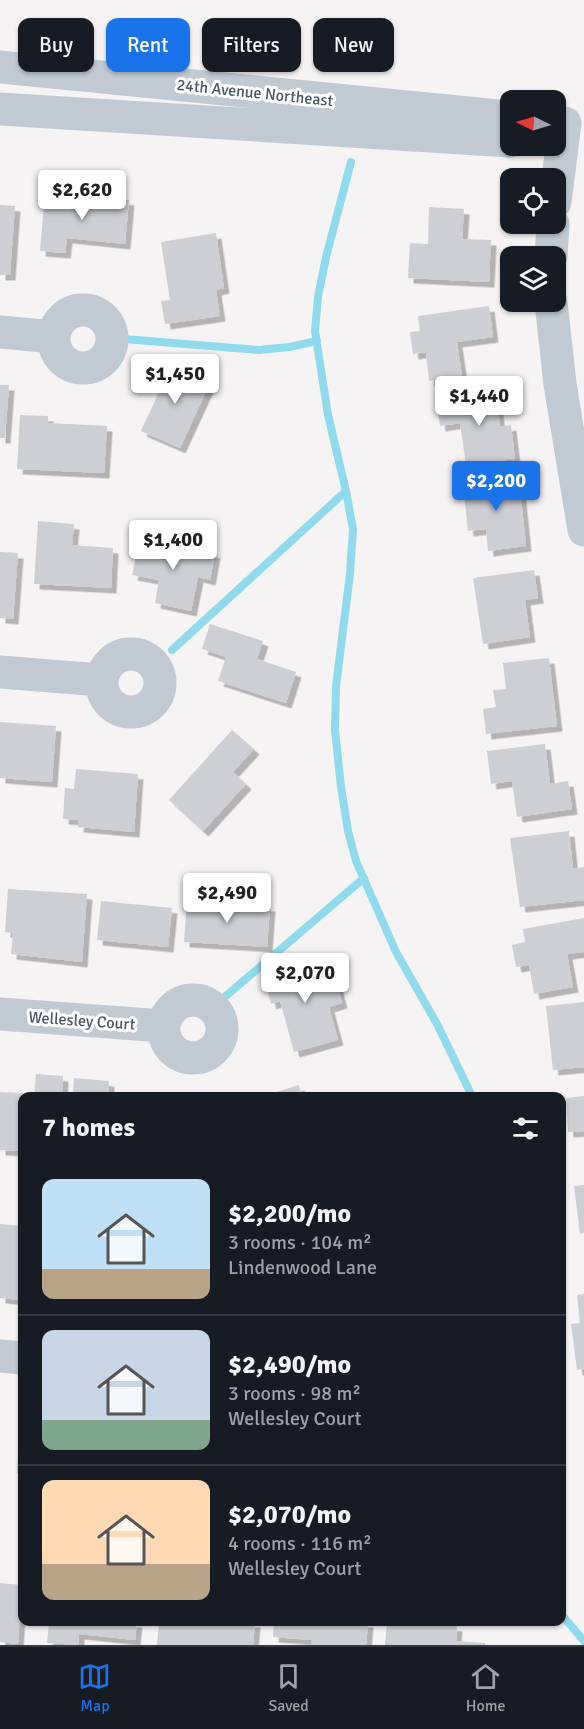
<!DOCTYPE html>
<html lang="en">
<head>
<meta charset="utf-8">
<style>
  :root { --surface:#171b24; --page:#20242c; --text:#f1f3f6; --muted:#9ea1a6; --line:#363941; --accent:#1a73e8 }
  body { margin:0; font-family:Signika,sans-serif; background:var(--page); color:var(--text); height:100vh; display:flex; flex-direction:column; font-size:22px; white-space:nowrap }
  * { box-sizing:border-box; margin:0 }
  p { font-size:20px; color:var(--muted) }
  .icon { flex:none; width:33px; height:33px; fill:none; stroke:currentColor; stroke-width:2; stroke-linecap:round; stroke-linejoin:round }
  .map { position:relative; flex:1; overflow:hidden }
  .side { position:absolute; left:18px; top:1092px; width:548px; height:534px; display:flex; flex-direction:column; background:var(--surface); border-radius:12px; box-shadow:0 2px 4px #0004 }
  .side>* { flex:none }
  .hud { position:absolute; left:18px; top:18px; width:549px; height:54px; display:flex; gap:12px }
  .needle { width:39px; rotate:275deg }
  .controls { position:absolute; left:500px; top:90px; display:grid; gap:12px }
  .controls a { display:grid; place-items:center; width:66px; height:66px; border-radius:12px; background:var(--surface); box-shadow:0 2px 4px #0004; font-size:30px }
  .price { position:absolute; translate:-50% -51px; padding:0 14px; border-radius:6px; background:#fff; color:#222; font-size:20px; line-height:39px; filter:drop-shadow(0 2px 3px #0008) }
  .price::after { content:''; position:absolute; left:50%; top:36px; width:18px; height:14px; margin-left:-9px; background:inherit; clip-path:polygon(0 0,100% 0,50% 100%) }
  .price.active { background:var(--accent); color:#fff }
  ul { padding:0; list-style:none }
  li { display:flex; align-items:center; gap:18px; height:150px; padding:0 24px }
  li+li { border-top:2px solid var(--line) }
  li span { display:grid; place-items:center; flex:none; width:168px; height:120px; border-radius:12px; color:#555 }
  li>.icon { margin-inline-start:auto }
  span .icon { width:72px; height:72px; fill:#fffc; stroke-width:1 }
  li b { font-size:26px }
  h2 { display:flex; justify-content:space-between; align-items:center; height:72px; padding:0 24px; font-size:26px }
  .pill { padding:0 21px; border-radius:12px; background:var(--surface); box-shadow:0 2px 4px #0004; font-size:21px; line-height:54px }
  .pill.active { background:var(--accent); color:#fff }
  .tabs { display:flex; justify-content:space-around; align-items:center; height:84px; border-top:2px solid var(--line); background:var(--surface); font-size:16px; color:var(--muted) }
  .tabs a { display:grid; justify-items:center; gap:3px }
  .tabs .active { color:var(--accent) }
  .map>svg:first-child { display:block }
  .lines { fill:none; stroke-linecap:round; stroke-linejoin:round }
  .stream { stroke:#90daee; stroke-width:8 }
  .building { fill:#cdcfd5; filter:url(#shadow) }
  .minor { stroke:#c1cad2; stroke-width:33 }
  .labels { text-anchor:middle; stroke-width:6; stroke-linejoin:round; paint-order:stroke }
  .street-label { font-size:16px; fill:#4a5661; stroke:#fff }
</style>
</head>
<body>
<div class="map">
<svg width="584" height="1645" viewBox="0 0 584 1645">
  <defs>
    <filter id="shadow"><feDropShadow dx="5.5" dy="5.5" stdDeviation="0" flood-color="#0004"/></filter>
  </defs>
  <rect width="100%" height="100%" fill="#f5f3f3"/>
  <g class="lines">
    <path class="stream" d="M 351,162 L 326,257 L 318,297 L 315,331 L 328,415 L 346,491 L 353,529 L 350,574 L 336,686 L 335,730 L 341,787 L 348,831 L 356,861 L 396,952 L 437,1024 L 472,1096
      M 112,338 L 259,350 L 289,347 L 317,341
      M 172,650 L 346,491
      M 213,1007 L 364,878
      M 561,1614 L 584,1641"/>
  </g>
  <path class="building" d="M 45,193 L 129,200 L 125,244 L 67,238 L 65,253 L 40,251 Z
    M 0,205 L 15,206 L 10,275 L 0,275 Z
    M 429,207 L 464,209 L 462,239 L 491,240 L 489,282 L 408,278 L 410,243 L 428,244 Z
    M 216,233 L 224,288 L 216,290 L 220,316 L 165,324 L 161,301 L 170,300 L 161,242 Z
    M 489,306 L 493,337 L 457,342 L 462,376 L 429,381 L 426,352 L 413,354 L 410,332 L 420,331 L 418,316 Z
    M 164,362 L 210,383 L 180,448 L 141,431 L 160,390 L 153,386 Z
    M 0,385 L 9,385 L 5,438 L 0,438 Z
    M 496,392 L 500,427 L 511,425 L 515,459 L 466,465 L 460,423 L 440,426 L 436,400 Z
    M 20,415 L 48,416 L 48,423 L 107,426 L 104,473 L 17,469 Z
    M 519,478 L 526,546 L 488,551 L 486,529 L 468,531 L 463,484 Z
    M 38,521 L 74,524 L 72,545 L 113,548 L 111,588 L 34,584 Z
    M 140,538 L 215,553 L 210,580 L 198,577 L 191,611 L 155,603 L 159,580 L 132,575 Z
    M 0,552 L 18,553 L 13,619 L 0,618 Z
    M 534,570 L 538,598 L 525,600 L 530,637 L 483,644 L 473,578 Z
    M 210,624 L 263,641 L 257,659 L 296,672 L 286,703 L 218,681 L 226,657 L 202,649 Z
    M 549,658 L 557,726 L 486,734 L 483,709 L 496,707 L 493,690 L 506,689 L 503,663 Z
    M 0,722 L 56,726 L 52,782 L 0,778 Z
    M 232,730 L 254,749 L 233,772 L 246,784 L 203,831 L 169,800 Z
    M 545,744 L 550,784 L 568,781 L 572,809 L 517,817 L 512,781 L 491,784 L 487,751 Z
    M 76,769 L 138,774 L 134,832 L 78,827 L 79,820 L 63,819 L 65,788 L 74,789 Z
    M 569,831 L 573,869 L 584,867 L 584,900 L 520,907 L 510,838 Z
    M 8,889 L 87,894 L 82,962 L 11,954 L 13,933 L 5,932 Z
    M 101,901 L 172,908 L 168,947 L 97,940 Z
    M 187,901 L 270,906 L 267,947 L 184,942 Z
    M 584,918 L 584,952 L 567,954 L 573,987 L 534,994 L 529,965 L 516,967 L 512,945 L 525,942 L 523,929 Z
    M 312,961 L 317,977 L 334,972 L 342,1003 L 329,1007 L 338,1040 L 294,1052 L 280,1001 L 271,1004 L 263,974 Z
    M 584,1002 L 584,1067 L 553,1070 L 546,1006 Z
    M 36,1074 L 63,1076 L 62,1096 L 34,1096 Z
    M 74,1078 L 109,1081 L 108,1096 L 73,1096 Z
    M 299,1085 L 302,1096 L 264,1096 Z
    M 0,1092 L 23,1093 L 20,1151 L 0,1150 Z
    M 584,1096 L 584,1131 L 568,1132 L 566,1098 Z
    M 584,1185 L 584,1233 L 580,1234 L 574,1186 Z
    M 0,1224 L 22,1226 L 21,1300 L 0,1298 Z
    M 584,1294 L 584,1369 L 577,1370 L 571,1324 L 580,1323 L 577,1295 Z
    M 20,1415 L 22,1415 L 22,1473 L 17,1473 Z
    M 0,1583 L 22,1585 L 18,1644 L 0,1642 Z
    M 49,1622 L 137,1622 L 135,1640 L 79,1634 L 79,1645 L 47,1643 Z
    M 159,1622 L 255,1622 L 253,1645 L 157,1645 Z
    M 274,1622 L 368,1622 L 366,1645 L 311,1645 L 312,1640 L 273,1637 Z
    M 387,1622 L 457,1626 L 456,1641 L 485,1643 L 485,1645 L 385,1645 Z"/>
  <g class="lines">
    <path class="minor" d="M 0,67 L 510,117
      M 0,109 L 510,141
      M 555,202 L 565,123
      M 551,256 L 553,224
      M 551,302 L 560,384 L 584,530
      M54 339a29 29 0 1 1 58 0a29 29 0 1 1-58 0Z
      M 0,332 L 54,337
      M102 683a29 29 0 1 1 58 0a29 29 0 1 1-58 0Z
      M 0,672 L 101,680
      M164 1029a29 29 0 1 1 58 0a29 29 0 1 1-58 0Z
      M 0,1014 L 163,1026
      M 0,1356 L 22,1358"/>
  </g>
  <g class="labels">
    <g class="street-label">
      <text transform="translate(255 92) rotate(6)" y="6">24th Avenue Northeast</text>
      <text transform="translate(82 1020) rotate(4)" y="6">Wellesley Court</text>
    </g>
  </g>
</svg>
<div class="controls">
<a><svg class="needle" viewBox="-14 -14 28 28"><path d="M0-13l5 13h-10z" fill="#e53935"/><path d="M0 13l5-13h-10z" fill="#9ea1a6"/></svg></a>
<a><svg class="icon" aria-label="locate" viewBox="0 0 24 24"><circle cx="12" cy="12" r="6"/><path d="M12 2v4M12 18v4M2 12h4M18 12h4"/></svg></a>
<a><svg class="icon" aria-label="layers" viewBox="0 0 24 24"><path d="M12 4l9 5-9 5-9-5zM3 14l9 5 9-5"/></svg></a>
</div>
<b class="price" style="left:82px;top:221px">$2,620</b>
<b class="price" style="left:175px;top:405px">$1,450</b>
<b class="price" style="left:479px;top:427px">$1,440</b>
<b class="price active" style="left:496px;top:512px">$2,200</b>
<b class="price" style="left:173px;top:571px">$1,400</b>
<b class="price" style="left:227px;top:924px">$2,490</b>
<b class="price" style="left:305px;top:1004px">$2,070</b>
<div class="hud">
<a class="pill">Buy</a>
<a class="pill active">Rent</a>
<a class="pill">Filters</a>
<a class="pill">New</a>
</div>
<section class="side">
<h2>7 homes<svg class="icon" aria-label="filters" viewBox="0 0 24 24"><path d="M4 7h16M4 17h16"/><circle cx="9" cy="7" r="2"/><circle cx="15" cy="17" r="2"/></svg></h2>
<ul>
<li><span style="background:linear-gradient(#bfe0f5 75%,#b9a48a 0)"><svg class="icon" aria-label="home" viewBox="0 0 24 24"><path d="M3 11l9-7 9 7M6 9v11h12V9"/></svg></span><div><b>$2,200/mo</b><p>3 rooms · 104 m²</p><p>Lindenwood Lane</p></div></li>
<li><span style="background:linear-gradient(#c9d6e8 75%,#7fa58c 0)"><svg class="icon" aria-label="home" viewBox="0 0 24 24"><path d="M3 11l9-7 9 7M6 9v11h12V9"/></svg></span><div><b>$2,490/mo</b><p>3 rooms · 98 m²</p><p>Wellesley Court</p></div></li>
<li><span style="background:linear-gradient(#ffd9b3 70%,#b9a48a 0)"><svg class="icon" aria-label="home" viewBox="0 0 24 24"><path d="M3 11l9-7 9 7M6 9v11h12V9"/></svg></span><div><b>$2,070/mo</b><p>4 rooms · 116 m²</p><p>Wellesley Court</p></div></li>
</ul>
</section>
</div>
<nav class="tabs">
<a class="active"><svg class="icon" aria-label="map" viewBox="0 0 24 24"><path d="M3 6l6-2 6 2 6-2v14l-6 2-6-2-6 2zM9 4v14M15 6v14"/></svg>Map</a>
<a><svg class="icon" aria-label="saved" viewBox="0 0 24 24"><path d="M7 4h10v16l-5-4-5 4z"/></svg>Saved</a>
<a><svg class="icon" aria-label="home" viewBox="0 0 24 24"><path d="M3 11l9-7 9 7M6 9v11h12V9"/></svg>Home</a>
</nav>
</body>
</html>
